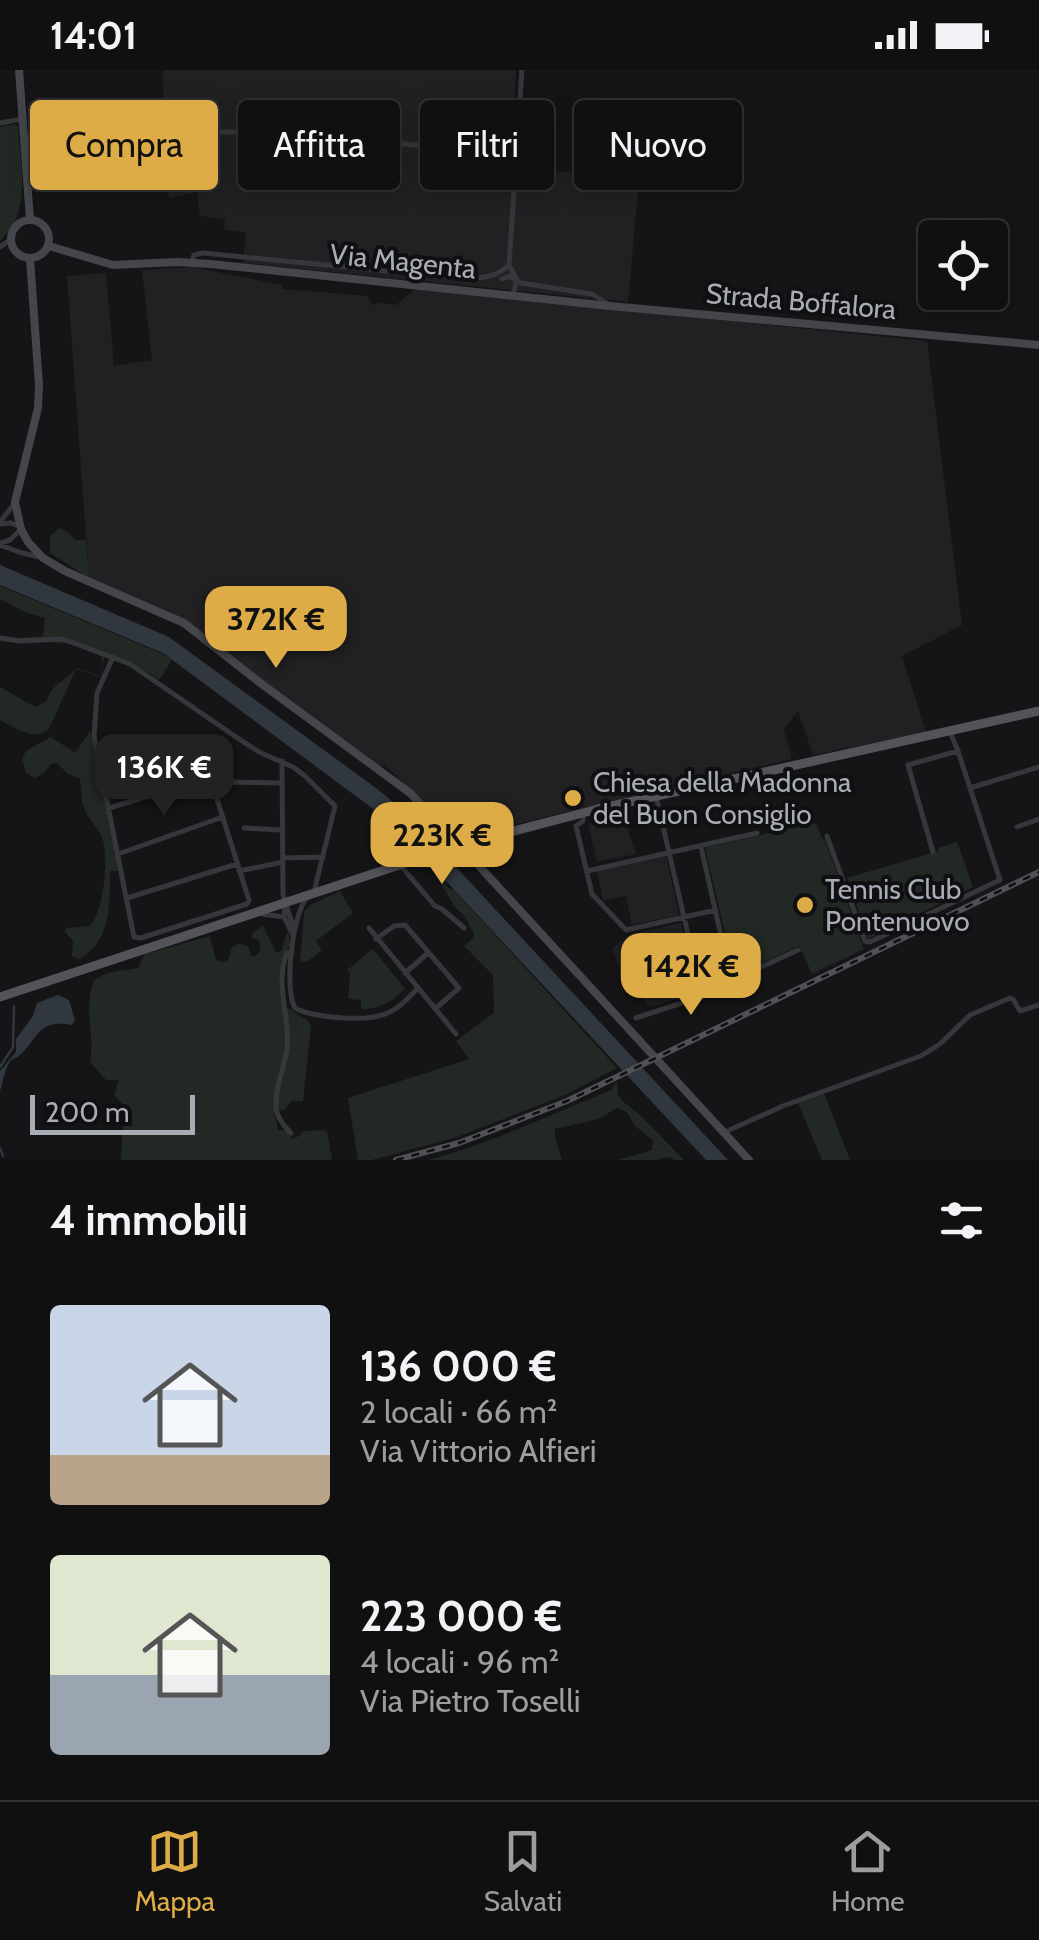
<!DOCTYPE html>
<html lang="it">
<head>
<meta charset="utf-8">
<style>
  :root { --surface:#101011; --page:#19191a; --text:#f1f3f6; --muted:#9c9d9f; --line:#303031; --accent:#ddac46 }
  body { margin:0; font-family:Cabin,sans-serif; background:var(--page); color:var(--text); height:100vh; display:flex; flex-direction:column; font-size:38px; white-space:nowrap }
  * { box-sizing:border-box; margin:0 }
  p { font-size:32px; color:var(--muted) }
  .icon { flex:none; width:55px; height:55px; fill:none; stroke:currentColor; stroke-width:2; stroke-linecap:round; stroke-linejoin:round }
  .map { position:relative; height:1090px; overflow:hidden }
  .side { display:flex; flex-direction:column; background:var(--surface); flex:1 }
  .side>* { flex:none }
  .hud { position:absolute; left:30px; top:30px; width:980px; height:90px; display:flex; gap:20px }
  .fabs { position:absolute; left:918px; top:150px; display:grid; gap:20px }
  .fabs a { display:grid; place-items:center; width:90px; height:90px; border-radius:10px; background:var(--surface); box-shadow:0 5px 25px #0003,0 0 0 2px var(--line); font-size:50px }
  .scale { position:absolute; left:30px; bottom:25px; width:165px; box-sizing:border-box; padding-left:10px; border:5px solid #a8acb5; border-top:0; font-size:28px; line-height:35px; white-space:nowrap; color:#a8acb5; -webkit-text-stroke:8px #101012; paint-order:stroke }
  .price { position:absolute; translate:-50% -85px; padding:0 22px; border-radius:20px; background:var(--accent); color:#111; font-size:32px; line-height:65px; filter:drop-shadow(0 2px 5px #0008) }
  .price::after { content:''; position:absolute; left:50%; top:60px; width:30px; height:22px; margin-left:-15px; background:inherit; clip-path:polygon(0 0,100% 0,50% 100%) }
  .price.active { background:#222; color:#fff }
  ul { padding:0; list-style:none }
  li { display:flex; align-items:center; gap:30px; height:250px; padding:0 50px }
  li span { display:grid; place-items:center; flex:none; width:280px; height:200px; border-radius:10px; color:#555 }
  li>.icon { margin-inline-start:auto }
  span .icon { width:120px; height:120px; fill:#fffc; stroke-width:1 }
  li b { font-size:42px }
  h2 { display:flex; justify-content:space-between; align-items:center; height:120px; padding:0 50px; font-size:42px }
  .pill { padding:0 35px; border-radius:10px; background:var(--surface); box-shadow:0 5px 25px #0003,0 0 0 2px var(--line); font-size:35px; line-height:90px }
  .pill.active { background:var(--accent); color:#111 }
  .status { display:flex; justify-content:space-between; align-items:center; height:70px; padding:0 50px; background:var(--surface); direction:ltr }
  .status svg { height:28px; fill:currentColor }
  .menu { display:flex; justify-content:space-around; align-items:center; height:140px; border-top:2px solid var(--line); background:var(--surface); font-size:28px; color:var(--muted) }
  .menu a { display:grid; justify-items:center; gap:5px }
  .menu .active { color:var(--accent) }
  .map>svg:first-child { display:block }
  .built { fill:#212123 }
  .green { fill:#222823 }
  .water { fill:#30373e }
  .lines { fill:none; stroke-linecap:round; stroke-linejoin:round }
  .stream { stroke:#30373e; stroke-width:2.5 }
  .street { stroke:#36373b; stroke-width:5 }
  .secondary { stroke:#45464b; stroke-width:8 }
  .primary { stroke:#53545a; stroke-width:9 }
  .rail-casing { stroke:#505156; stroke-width:6 }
  .rail { stroke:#101012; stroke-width:2.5; stroke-dasharray:8; stroke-linecap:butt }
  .poi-dot { fill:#ddac46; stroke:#101012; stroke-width:4 }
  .labels { text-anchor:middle; stroke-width:8; stroke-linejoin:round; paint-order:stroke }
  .street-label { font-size:28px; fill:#a8acb5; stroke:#101012 }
  .poi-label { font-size:28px; fill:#a8acb5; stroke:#101012; text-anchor:start }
</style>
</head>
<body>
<div class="status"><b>14:01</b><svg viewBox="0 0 49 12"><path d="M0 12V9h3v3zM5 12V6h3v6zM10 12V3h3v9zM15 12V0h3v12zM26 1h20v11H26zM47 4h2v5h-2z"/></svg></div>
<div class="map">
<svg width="1039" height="1090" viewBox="0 0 1039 1090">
  <rect width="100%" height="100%" fill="#151517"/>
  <path class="built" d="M 163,0 L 516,0 L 511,97 L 639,109 L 628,232 L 243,193 L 246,162 L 224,160 L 225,149 L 200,146 L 197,122 L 169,128 L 164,69 Z
    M 193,197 L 282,215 L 283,219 L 368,226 L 371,235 L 380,233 L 396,235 L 415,219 L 927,271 L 962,555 L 902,586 L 926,662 L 813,685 L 798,641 L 784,659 L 792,689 L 577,739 L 465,768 L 459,767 L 384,694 L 381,697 L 258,608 L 212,571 L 89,508 L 67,206 L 106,203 L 114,296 L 152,290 L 142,200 Z
    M 621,740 L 636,784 L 597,792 L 588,754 L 602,751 L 601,746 Z
    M 666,785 L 679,845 L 632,855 L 626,826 L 603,831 L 597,801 Z
    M 681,853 L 697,920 L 696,923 L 650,937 L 624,906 L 617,893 L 613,878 L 629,865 Z"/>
  <path class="green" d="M 15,54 L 18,56 C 20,97 33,140 0,171 L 0,57 Z
    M 59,458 L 69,463 L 75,470 L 86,470 L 89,508 L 50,483 L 50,466 Z
    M 0,516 L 163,584 L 172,590 L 159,610 L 146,601 L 105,582 L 101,607 L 76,599 L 49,659 C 35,673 15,657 0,650 L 0,617 L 35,637 L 46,632 C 54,610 65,613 76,598 L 101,606 L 103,602 L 102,587 C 68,565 37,575 0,571 L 0,566 L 21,568 L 43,566 L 45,548 L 27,543 L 0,529 Z
    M 90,661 L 119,801 L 110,801 C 110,834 111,872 79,889 L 72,886 L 73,871 L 65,862 L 66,858 L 90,856 C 104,840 110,785 101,765 C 96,755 87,748 84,738 C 80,728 83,717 79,708 L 68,704 L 57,693 L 51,694 L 44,703 L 35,708 L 26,703 L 22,688 L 27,680 L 51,667 L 75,683 Z
    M 812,753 L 817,755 L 822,768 L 825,770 L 864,879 L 812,904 L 799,876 L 735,905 L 705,778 Z
    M 957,772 L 973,817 L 868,869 L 856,834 L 860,832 L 853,813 L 849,814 L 847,808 L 939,781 L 938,778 Z
    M 436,806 L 451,820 L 453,819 L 617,998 L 565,1025 L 457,1067 L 372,1090 L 358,1090 L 348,1028 L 469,989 L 456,971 L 494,943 L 493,905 L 464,876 L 473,868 L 474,864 L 465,847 L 455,837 Z
    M 340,821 L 353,843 L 316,871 L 322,880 L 308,891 L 300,892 L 304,842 L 312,834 Z
    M 263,856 L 276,882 L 279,883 L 282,880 L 287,862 L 289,863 L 290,875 C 277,897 282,912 286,937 L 307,950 L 311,955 L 303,1031 L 292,1031 L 284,1040 L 274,1040 L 278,1060 L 287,1060 L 292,1069 L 301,1065 L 303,1061 L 325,1060 L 327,1061 L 332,1090 L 121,1090 L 124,1036 L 114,1025 L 119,1010 L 106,1010 L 90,992 C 95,961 83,942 94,910 L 107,903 L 138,898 L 145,884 L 210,866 L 216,890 C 227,894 230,890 231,879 C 236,872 243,873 249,878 L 251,885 L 254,887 L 261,880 L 258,869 L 252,868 L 252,863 Z
    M 373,879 L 405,919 C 391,932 381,939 361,939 L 361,930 L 348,929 L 350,904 L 347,900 Z
    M 617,1012 L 618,1024 L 621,1030 L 639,1044 L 684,1090 L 676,1090 L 669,1087 L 656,1090 L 618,1090 L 652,1080 L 653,1070 L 635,1056 L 627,1042 L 617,1038 L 598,1049 L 555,1059 L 555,1067 L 562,1090 L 428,1090 C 492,1073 550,1045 611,1020 Z
    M 824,1023 L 850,1090 L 822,1090 L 798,1033 Z"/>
  <path class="water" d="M 0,495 L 169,567 L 376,718 L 404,741 L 728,1090 L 706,1090 L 431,795 L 380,744 L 163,583 L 0,515 Z
    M 58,925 L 69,930 L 75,951 L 71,955 C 38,948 37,970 19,986 C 17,988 13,988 11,990 C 5,997 3,1013 0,1021 L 0,1001 L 16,982 L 16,969 L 33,946 L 37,933 Z"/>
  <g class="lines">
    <path class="stream" d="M 0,997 L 13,977 L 14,936
      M 0,1078 L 3,1086"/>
    <path class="street" d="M 0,53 L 22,49
      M 203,62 L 283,62 L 517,85
      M 0,177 L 11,169
      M 192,191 L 194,185 L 203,183 L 470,209 C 486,207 498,206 509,195
      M 502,209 L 509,206 L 521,213 L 592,224 L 608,234
      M 513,224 L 517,210 L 509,195 L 522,0
      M 0,452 L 14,434
      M 0,454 L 10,453 L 20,456
      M 0,473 L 10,470 L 21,459
      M 0,475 L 22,483 L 40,487
      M 0,568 L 20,571 L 63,569 L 130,594 L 239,669 L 259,682 L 293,697 L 305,706 L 335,736 L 314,822
      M 282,691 L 283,825 L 293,856
      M 228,712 L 280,713
      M 970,718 L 1039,697
      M 656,726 L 702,925
      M 109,738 L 207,708 L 217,729 L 249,830 L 247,834 L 141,868 L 134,867 L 94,666 L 97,623 L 113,587
      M 583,743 L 583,751 L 576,756 L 592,824 L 626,860 L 716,840
      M 1017,757 L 1039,749
      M 244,758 L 281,760
      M 827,766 L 865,871 L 870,872 L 1000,810 L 958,681 L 950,662
      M 701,777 L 731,910
      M 933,782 L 908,695 L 958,681
      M 118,784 L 223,747
      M 283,788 L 323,787
      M 400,795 L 435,836 L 442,839 L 464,858
      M 239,801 L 283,792
      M 587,801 L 757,763
      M 127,828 L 237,794
      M 306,829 C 292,847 284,919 295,938 C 313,948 366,952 385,944 C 398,940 408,928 417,919
      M 285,835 L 284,847 L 293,865
      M 262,844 L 284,847
      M 369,858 L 456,964
      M 376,869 L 394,856 L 405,855 L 459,918 L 435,939
      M 405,903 L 428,883
      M 636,948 L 682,933 L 798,880
      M 725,1062 L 783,1036 L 921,986 L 940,974 L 970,945 L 1010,928 L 1013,929 L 1020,941 L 1039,935
      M 291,1063 C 284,1056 276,1047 276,1036 C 275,1017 284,998 287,980 C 291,948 274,914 287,883 L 292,882"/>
    <path class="secondary" d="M 19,0 L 30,150
      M11 169a19 19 0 1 1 38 0a19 19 0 1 1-38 0Z
      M 49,176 L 113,195 L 177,192 L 211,194 L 610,236 L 1039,275
      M 30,189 L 39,315 L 38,338 L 15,432 L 21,459 L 28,472 L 43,488 L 65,501 L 184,553 L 259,612 L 410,723 L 460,775 L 468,780 L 480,797 L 749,1090"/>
    <path class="primary" d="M 0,927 L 460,775 L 598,739 L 1039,641"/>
    <defs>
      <path id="rail" d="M 396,1090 L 459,1073 L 567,1031 L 1039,802"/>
    </defs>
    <use href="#rail" class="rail-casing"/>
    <use href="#rail" class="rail"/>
  </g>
  <g class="poi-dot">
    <circle cx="573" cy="728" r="10"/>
    <circle cx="805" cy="835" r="10"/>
  </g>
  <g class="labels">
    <g class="street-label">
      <text transform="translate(403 191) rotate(6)" y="10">Via Magenta</text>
      <text transform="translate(801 231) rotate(5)" y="10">Strada Boffalora</text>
    </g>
    <g class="poi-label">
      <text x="593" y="722">Chiesa della Madonna<tspan x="593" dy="32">del Buon Consiglio</tspan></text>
      <text x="825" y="829">Tennis Club<tspan x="825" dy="32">Pontenuovo</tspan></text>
    </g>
  </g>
</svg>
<div class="fabs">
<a><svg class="icon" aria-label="locate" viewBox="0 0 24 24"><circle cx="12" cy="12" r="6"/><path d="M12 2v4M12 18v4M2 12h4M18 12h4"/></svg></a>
</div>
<div class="scale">200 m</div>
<b class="price" style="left:276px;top:601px">372K €</b>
<b class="price active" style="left:164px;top:749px">136K €</b>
<b class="price" style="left:442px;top:817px">223K €</b>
<b class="price" style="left:691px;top:948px">142K €</b>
<div class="hud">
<a class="pill active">Compra</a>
<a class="pill">Affitta</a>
<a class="pill">Filtri</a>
<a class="pill">Nuovo</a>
</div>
</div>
<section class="side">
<h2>4 immobili<svg class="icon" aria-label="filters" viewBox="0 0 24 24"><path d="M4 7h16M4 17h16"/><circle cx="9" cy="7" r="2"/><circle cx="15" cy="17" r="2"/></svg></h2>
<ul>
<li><span style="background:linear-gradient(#c9d6e8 75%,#b9a48a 0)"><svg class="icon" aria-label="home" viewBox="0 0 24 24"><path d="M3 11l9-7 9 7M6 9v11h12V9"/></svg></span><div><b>136 000 €</b><p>2 locali · 66 m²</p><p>Via Vittorio Alfieri</p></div></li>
<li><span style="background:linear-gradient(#dfe7d0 60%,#9aa5b1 0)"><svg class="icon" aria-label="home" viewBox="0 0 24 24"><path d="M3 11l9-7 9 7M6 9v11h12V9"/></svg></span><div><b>223 000 €</b><p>4 locali · 96 m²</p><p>Via Pietro Toselli</p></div></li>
</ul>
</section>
<nav class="menu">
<a class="active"><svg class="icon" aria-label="map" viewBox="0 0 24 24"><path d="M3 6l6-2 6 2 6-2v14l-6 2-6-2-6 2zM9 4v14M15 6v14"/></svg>Mappa</a>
<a><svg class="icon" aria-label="saved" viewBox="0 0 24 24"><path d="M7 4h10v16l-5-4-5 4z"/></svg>Salvati</a>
<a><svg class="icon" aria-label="home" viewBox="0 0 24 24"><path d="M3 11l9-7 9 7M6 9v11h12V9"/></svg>Home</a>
</nav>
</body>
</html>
